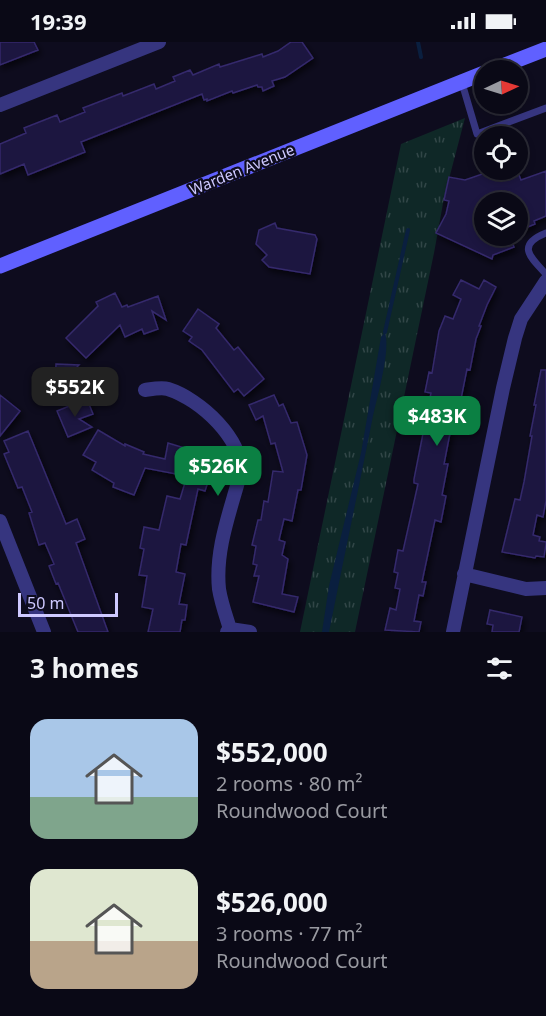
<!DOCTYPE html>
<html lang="en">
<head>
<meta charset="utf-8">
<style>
  :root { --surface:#0a0916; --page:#13121f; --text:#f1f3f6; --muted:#999aa1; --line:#2a2a35; --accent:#0b8043 }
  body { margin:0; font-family:"Noto Sans",sans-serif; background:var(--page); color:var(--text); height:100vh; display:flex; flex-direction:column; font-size:22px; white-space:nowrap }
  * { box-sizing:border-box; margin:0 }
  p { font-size:20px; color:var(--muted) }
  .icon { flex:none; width:33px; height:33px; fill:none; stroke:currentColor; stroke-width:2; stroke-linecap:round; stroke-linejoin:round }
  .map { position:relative; height:590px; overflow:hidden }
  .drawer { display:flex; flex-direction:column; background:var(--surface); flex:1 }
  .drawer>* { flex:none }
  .needle { width:39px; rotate:86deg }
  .controls { position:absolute; left:474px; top:18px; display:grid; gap:12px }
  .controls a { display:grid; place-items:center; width:54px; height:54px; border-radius:50%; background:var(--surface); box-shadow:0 3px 9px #0003,0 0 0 2px var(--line); font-size:30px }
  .scale { position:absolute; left:18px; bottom:15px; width:100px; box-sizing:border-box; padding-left:6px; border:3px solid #cec9ff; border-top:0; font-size:16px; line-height:21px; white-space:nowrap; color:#cec9ff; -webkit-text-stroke:4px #0e0c1e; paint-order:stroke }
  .price { position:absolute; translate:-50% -51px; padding:0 14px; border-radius:12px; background:var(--accent); color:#fff; font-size:20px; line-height:39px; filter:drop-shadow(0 2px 3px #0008) }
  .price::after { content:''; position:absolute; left:50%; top:36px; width:18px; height:14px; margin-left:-9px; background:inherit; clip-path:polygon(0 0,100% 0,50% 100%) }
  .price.active { background:#222; color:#fff }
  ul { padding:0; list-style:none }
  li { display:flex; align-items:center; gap:18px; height:150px; padding:0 30px }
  li span { display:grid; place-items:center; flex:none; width:168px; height:120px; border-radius:18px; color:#555 }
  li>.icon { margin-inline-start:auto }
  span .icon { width:72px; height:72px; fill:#fffc; stroke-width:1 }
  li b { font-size:26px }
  h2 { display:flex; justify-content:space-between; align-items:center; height:72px; padding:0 30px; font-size:26px }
  .status { display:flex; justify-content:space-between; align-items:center; height:42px; padding:0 30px; background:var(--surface); direction:ltr }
  .status svg { height:16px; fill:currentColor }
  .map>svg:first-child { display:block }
  .grass { fill:url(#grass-tufts) }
  .water { fill:#0a1f3f }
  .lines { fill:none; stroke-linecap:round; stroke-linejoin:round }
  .stream { stroke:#0a1f3f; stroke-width:4 }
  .building { fill:#1e1740; stroke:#34296c; stroke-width:1.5; filter:url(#shadow) }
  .service { stroke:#36357f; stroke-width:7 }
  .minor { stroke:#36357f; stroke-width:14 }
  .secondary { stroke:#6060ff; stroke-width:15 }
  .labels { text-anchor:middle; stroke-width:4.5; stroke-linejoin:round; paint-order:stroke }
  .street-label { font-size:15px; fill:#cec9ff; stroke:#0e0c1e }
</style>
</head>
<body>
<div class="status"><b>19:39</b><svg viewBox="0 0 49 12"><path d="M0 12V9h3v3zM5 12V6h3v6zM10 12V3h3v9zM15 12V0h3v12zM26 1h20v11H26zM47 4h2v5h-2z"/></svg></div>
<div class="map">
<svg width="546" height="590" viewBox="0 0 546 590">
  <defs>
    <pattern id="grass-tufts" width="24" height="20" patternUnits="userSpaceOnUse" patternTransform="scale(1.5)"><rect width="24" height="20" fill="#0f2827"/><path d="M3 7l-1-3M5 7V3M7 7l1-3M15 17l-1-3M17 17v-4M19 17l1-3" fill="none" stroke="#314647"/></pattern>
    <filter id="shadow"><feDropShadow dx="2.5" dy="4" stdDeviation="3" flood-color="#0009"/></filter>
  </defs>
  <rect width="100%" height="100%" fill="#0e0c1e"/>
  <path class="grass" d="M 465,76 L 444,156 L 434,211 L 355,590 L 300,590 L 401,102 Z"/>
  <path class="water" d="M 385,290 C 391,310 376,358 372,379 C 358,450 343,520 329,590 L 322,590 L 329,544 L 361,411 L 381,295 Z"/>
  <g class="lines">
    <path class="stream" d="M 418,0 L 421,15
      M 385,290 L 408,188"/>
  </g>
  <path class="building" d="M 0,0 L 34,0 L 38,8 L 0,23 Z
    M 291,0 L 302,0 L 313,16 L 285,35 L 272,39 L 274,44 L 263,49 L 262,45 L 258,45 L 257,43 L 233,51 L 232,49 L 207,59 L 207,57 L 204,58 L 202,52 L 81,100 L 85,110 L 28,133 L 24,122 L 0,132 L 0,102 L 26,91 L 24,86 L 57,73 L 60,80 L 85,70 L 83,66 L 122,51 L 123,54 L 154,42 L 156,47 L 175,39 L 173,35 L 190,28 L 193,33 L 219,22 L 220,25 L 262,12 L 263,15 L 278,9 Z
    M 494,128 L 517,128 L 521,138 L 546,129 L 546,174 L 534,179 L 535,182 L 518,189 L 518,160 L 484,160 L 484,194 L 509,194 L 514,205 L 493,213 L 492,217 L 436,191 L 446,172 L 449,159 L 444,158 L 449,135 L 465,138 Z
    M 275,181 L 277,186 L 315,193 L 317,197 L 310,232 L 269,225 L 262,218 L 267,213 L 256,202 L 259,188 Z
    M 461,238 L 479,247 L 484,238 L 496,245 L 487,263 L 479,284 L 481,284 L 476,297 L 470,328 L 467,327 L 461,357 L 458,357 L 453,376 L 444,422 L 448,422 L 442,453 L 446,454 L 441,480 L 435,478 L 422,540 L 426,540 L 423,554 L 419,553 L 414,579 L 421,580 L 419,590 L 385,588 L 390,566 L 396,568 L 400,547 L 395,546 L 398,531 L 394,530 L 398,508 L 403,509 L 418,442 L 414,441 L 414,437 L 431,351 L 425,350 L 429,330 L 432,331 L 439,289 L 445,274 L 453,277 L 461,257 L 453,253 Z
    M 115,251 L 122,265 L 127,263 L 128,265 L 158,254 L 166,278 L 152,269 L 158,287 L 144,292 L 142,287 L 125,295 L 120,283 L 86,316 L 66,296 L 98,264 L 96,260 Z
    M 198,267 L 219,282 L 216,286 L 234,308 L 238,305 L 264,337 L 244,354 L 238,347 L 234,350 L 202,308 L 189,299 L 192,295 L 183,289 Z
    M 56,322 L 79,323 L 69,333 L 86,334 L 86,348 L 55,347 Z
    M 541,328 L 546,328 L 546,459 L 543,475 L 537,473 L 533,493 L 540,495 L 539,499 L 546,500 L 546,502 L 544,515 L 536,514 L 535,516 L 502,510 L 515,457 L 520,458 L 524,440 L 532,394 L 530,394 L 536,363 L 534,363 Z
    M 0,353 L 20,369 L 0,394 Z
    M 274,353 L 279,364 L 283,362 L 291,381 L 297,380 L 307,413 L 301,448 L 298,448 L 292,479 L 284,477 L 279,498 L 285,500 L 282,513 L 288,517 L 282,552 L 298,555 L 294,570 L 253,560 L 259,534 L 254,534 L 257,523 L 253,522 L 256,504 L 252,503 L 258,478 L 261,478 L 264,459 L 268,460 L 273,429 L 283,430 L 275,401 L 271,402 L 263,374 L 256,378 L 249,363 Z
    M 87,357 L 93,372 L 79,377 L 92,385 L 68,395 L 57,369 Z
    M 98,388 L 125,404 L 125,402 L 144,410 L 143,412 L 165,417 L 168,401 L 204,412 L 200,423 L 212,427 L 205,449 L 198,447 L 186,503 L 181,502 L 176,530 L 185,532 L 179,562 L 187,563 L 185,578 L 182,578 L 180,590 L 148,590 L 153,567 L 142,565 L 147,534 L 139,533 L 144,507 L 140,506 L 144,485 L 159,488 L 167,454 L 180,457 L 187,434 L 145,426 L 134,453 L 113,445 L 114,441 L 92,428 L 96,420 L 83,413 Z
    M 28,389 L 66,482 L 77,477 L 85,497 L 76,501 L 108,590 L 78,590 L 58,541 L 56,542 L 49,524 L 54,522 L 45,501 L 39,503 L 29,471 L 32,470 L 22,445 L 18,446 L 4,412 L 9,410 L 4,399 Z
    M 490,568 L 522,575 L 519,590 L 492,590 L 493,583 L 487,582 Z"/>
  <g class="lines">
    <path class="service" d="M 462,41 L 477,92 L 546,66
      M 546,191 C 516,203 530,215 546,232"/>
    <path class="minor" d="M 0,63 L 159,0
      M 145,348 C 152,347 162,345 168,347 C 200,357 245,398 240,433 C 230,470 215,508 219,547 C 221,560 226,574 230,587
      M 0,479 L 44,590
      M 464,532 L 526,547 L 546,546
      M 227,590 L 230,587 L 250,590
      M 453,590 L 503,346 L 515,296 L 521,277 L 546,239"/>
    <path class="secondary" d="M 492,28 L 546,7
      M 0,224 L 484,31"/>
  </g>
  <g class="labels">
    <g class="street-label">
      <text transform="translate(242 128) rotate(-22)" y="5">Warden Avenue</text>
    </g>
  </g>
</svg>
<div class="controls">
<a><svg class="needle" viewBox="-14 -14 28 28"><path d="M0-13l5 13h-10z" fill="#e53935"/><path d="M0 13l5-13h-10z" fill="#999aa1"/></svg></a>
<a><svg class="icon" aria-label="locate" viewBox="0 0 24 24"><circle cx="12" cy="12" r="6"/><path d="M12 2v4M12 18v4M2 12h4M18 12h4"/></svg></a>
<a><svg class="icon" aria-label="layers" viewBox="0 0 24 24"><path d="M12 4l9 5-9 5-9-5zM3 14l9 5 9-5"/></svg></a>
</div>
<div class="scale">50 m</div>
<b class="price active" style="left:75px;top:376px">$552K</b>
<b class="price" style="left:437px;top:405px">$483K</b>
<b class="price" style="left:218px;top:455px">$526K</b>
</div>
<section class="drawer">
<h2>3 homes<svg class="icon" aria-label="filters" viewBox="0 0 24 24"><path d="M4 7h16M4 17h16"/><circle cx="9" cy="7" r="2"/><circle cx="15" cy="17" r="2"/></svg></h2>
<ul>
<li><span style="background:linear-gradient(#a9c7e8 65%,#7fa58c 0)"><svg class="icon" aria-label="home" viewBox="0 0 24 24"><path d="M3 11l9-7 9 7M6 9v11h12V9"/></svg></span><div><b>$552,000</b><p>2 rooms · 80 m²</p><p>Roundwood Court</p></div></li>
<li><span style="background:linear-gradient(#dfe7d0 60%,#b9a48a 0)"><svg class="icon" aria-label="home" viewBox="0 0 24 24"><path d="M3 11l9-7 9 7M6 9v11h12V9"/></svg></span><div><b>$526,000</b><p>3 rooms · 77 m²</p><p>Roundwood Court</p></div></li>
</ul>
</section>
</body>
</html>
